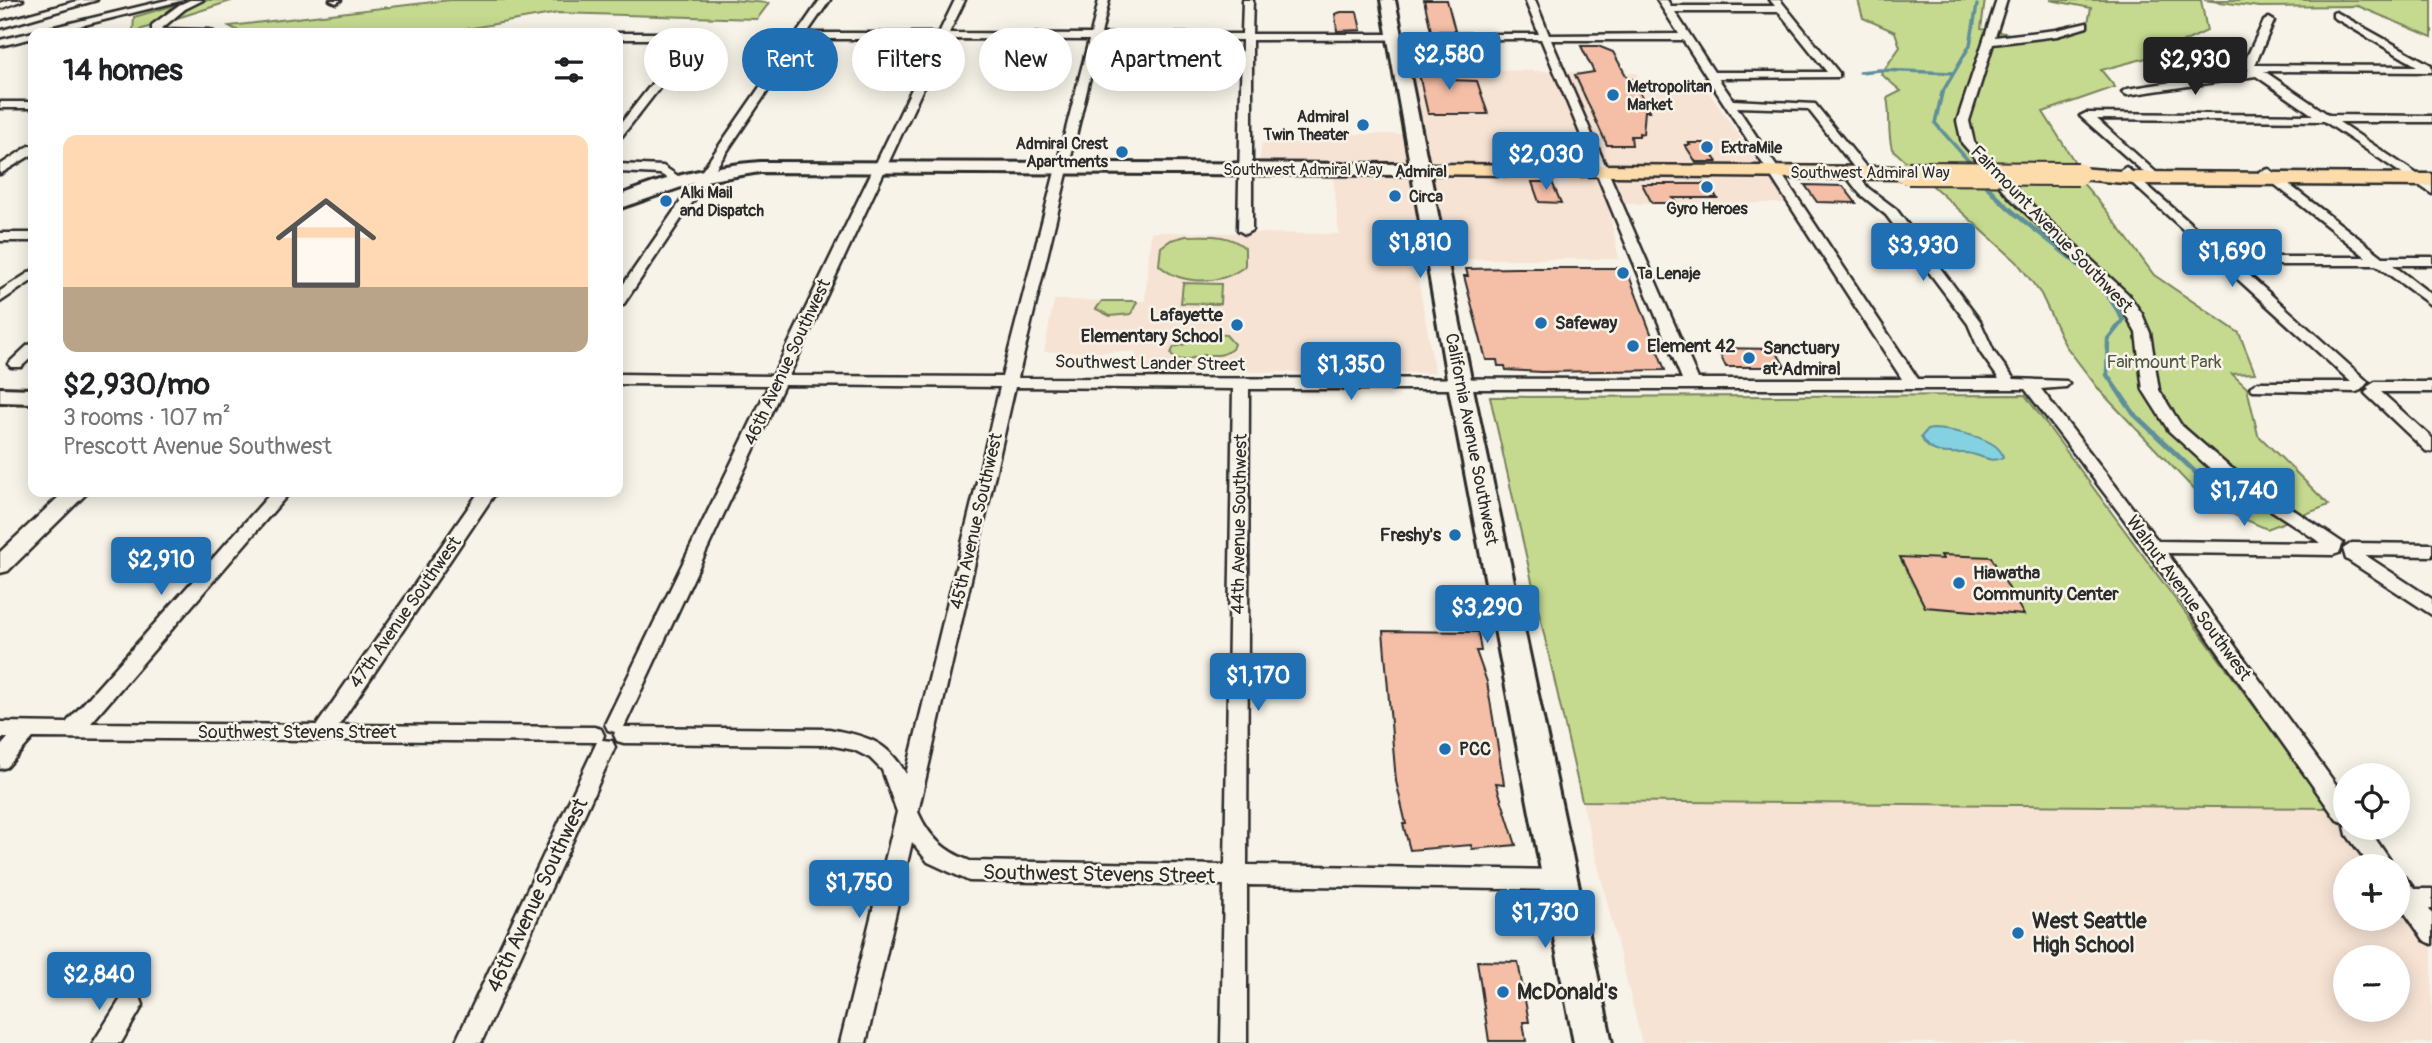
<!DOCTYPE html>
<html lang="en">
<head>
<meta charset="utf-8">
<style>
  :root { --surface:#fff; --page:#f2f2f2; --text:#202124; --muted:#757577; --line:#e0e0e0; --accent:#1f6fb2 }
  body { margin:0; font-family:Pangolin,sans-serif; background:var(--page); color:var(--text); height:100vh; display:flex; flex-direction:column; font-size:26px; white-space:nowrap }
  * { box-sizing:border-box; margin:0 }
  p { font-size:23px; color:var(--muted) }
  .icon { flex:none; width:38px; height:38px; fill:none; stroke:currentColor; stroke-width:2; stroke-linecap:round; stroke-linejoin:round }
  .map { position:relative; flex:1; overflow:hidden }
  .side { position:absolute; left:28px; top:28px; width:595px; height:469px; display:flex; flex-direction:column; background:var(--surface); border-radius:14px; box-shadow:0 4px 18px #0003 }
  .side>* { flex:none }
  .hud { position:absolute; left:644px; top:28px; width:665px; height:63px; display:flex; gap:14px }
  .tools { position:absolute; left:2333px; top:763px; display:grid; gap:14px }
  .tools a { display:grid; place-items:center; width:77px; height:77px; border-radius:50%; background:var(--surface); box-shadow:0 4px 18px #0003; font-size:35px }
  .price { position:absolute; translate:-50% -60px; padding:0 16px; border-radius:7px; background:var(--accent); color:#fff; font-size:23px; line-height:46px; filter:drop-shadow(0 2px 4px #0008) }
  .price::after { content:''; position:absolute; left:50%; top:42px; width:21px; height:16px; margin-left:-10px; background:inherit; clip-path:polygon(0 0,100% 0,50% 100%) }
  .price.active { background:#222; color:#fff }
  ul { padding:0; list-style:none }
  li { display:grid; align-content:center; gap:14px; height:371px; padding:0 35px }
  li+li { border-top:2px solid var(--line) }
  li span { display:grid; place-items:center; height:217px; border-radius:14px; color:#555 }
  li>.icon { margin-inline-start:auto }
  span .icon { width:126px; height:126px; fill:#fffc; stroke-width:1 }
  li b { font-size:30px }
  h2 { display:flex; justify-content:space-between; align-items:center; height:84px; padding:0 35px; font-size:30px }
  .pill { padding:0 24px; border-radius:32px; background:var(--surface); box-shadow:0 4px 18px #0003; font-size:24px; line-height:63px }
  .pill.active { background:var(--accent); color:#fff }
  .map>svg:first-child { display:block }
  .built { fill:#f6e3d4; fill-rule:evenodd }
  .green { fill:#c5da8f; stroke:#78825d; stroke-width:2 }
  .water { fill:#84d1e2; stroke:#608f99; stroke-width:2 }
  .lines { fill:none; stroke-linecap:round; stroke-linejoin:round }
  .stream-far2 { stroke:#608f99; stroke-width:3.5 }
  .stream-far1 { stroke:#608f99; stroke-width:4.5 }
  .stream { stroke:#608f99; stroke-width:5 }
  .building { fill:#f4bea7; stroke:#2b2b2b; stroke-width:2 }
  .minor-casing { stroke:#2b2b2b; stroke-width:5 }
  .tertiary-casing { stroke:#2b2b2b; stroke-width:5 }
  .secondary-casing { stroke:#2b2b2b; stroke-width:6 }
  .primary-casing { stroke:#2b2b2b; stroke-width:5 }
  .minor { fill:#f7f3e8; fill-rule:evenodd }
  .tertiary { fill:#f7f3e8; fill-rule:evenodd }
  .secondary { fill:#f7f3e8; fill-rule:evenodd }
  .primary { fill:#fddcac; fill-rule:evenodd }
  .primary-bridge-far1-casing { stroke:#2b2b2b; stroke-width:21; stroke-linecap:butt }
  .primary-bridge-casing { stroke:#2b2b2b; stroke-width:26; stroke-linecap:butt }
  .primary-bridge-far1 { stroke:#fddcac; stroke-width:18 }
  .primary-bridge { stroke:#fddcac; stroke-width:22 }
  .poi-dot { fill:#1f6fb2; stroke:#f7f3e8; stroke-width:2.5 }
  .labels { text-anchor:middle; stroke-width:5; stroke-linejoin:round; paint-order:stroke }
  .far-poi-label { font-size:16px; font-weight:bold; fill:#2b2b2b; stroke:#f7f3e8; text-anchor:start }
  .far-street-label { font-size:16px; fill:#2b2b2b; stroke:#f7f3e8 }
  .far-neighbourhood-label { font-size:16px; font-weight:bold; fill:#2b2b2b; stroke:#f7f3e8 }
  .street-label { font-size:18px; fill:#2b2b2b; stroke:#f7f3e8 }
  .poi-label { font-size:18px; font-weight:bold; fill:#2b2b2b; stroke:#f7f3e8; text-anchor:start }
  .park-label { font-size:18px; fill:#525744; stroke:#f7f3e8 }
  .near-street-label { font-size:21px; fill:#2b2b2b; stroke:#f7f3e8 }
  .near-poi-label { font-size:21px; font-weight:bold; fill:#2b2b2b; stroke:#f7f3e8; text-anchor:start }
</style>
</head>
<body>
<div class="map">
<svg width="2432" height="1043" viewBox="0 0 2432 1043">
  <rect width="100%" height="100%" fill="#f7f3e8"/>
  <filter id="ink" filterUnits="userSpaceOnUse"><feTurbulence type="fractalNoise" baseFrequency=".0143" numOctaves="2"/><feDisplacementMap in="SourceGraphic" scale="14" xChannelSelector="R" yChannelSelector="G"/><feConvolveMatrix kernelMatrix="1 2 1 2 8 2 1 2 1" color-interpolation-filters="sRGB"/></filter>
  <g filter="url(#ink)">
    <path class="built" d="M 1404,41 L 1472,41 L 1481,70 L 1636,73 L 1641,81 L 1701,81 L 1786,203 L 1608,204 L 1619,259 L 1419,259 L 1413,235 L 1410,234 L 1435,373 L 1135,371 L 1136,352 L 1044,352 L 1054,300 L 1145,301 L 1151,232 L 1339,234 L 1332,165 L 1259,163 L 1262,143 L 1328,142 L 1334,134 L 1424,134 Z
      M 1582,801 L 2329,808 L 2374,866 L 2345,866 L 2345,919 L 2398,919 L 2398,898 L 2432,948 L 2432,1043 L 1642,1043 ZM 2345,957 L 2398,957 L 2398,1010 L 2345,1010 Z"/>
    <path class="green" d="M 193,0 L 234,0 L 133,32 L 134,17 Z
      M 450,0 L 732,0 L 769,3 L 757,19 L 558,13 L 443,33 L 242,33 L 229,26 Z
      M 1858,0 L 1985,0 L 1981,29 L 2039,39 L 2087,28 L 2091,8 L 2050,0 L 2201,0 L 2207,31 L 2154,56 L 2101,70 L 2115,87 L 2043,112 L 2076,164 L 2068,166 L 2106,210 L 2154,275 L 2239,333 L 2255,373 L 2232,374 L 2247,388 L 2258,435 L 2329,505 L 2267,529 L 2207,503 L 2101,392 L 2065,345 L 2041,294 L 2017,262 L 1892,149 C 1887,131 1891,116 1887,98 L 1901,91 L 1881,74 L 1900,47 L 1895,32 L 1863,18 Z
      M 2204,0 L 2432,0 L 2432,37 L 2358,6 L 2259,7 Z
      M 1186,236 C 1208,236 1228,233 1245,248 L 1245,266 C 1222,285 1181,286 1159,265 L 1161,247 L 1171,240 Z
      M 1183,283 L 1221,284 L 1220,304 L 1181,303 Z
      M 1102,301 L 1136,301 L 1137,302 L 1131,314 L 1110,316 L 1096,309 Z
      M 1201,332 L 1226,335 L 1234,344 L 1232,349 C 1220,359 1212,353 1199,356 C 1188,359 1184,363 1172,356 L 1171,353 L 1174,347 L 1186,344 L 1188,339 Z
      M 2025,395 L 2329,808 L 1582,801 L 1490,397 Z"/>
    <path class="water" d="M 1933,429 C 1951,430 1999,437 2003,457 C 1990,465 1979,453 1965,453 C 1949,453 1929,456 1921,437 L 1927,430 Z"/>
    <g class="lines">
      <path class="stream-far2" d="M 1860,72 L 1880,70 L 1953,73
        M 1973,166 L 1935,123 L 1942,93 L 1970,45 L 1977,5"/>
      <path class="stream-far1" d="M 1982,180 C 2024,233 2092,258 2123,320 L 2108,339 L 2107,375 L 2122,397"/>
      <path class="stream" d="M 2121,395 L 2134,414 L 2214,490"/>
    </g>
    <path class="building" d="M 1424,0 L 1447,0 L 1455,31 L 1431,31 Z
      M 1341,12 L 1357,12 L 1361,30 L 1337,31 L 1335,14 Z
      M 1581,46 L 1598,46 L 1613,52 L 1628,79 L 1632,79 L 1650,111 L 1645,111 L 1643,134 L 1639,133 L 1639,136 L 1631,136 L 1632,145 L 1607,145 L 1575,75 L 1594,72 Z
      M 1416,61 L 1444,62 L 1450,80 L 1477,81 L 1488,114 L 1428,114 Z
      M 1689,143 L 1704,143 L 1717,162 L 1696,162 L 1685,145 L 1690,145 Z
      M 1532,182 L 1552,182 L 1561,203 L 1539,202 Z
      M 1642,184 L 1709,184 L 1717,198 L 1673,198 L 1677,203 L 1652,203 Z
      M 1805,185 L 1843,186 L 1856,203 L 1817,202 Z
      M 1517,268 L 1626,268 L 1665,370 L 1541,372 L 1506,370 L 1505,366 L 1498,366 L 1497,360 L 1486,360 L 1464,276 L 1468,276 L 1466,269 Z
      M 1717,348 L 1775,349 L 1785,367 L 1726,367 Z
      M 1941,555 L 1991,557 L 2024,615 L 1925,607 L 1900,557 L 1943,559 Z
      M 1383,631 L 1478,632 L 1481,651 L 1476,651 L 1487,682 L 1504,784 L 1496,783 L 1516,845 L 1472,849 L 1471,845 L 1410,850 L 1403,824 L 1406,824 L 1396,781 Z
      M 1477,961 L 1518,962 L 1529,1022 L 1523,1022 L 1526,1041 L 1489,1041 Z"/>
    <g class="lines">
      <defs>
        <path id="minor" d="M 9,0 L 23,0 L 0,9 L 0,3 Z
          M 81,0 L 97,0 L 0,28 L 0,22 Z
          M 167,0 L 184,0 L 52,33 L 33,33 L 33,38 L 0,46 L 0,40 Z
          M 190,0 L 203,0 L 185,9 L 161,29 L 210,30 L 215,33 L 152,33 L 152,25 L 179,5 Z
          M 330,0 L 341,0 L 336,3 Z
          M 820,0 L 830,0 L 807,33 L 939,33 L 955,0 L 965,0 L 949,33 L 1091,34 L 1099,0 L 1109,0 L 1101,34 L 1242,34 L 1243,0 L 1253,0 L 1252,34 L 1539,34 L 1525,0 L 1535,0 L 1549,35 L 1679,34 L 1657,0 L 1667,0 L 1671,6 L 1775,6 L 1770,0 L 1780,0 L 1839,73 L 1839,77 L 1718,78 L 1733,100 L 1815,104 L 1870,172 L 1860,175 L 1808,109 L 1737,107 L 1918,379 L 1999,379 L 1980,352 L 1968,324 L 1886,215 L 1860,194 L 1843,172 L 1845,169 L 1853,169 L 1868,188 L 1896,209 L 1980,321 L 1994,352 L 2014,379 L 2066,381 L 2069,384 L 2066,387 L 2041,389 L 2158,541 L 2321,543 L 2215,473 L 2169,431 L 2143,390 L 2136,333 L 2118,300 L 2011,199 L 1962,143 L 1957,121 L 1997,0 L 2007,0 L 1995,37 L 2056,30 L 2087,23 L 2087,27 L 2057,36 L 1993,44 L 1969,121 L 1974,142 L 2019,193 L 2128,294 L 2142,314 L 2150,333 L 2159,390 L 2181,425 L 2227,465 L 2343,543 L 2339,553 L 2333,555 L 2167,553 L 2345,797 L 2345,823 L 2337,820 L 2124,519 L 2025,389 L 1249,389 L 1247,865 L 1560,870 L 1568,873 L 1571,880 L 1568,887 L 1560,890 L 1247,885 L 1247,1043 L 1221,1043 L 1224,885 L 969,881 L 928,862 L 912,842 L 866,1043 L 840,1043 L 897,812 L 882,770 L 870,758 L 854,750 L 829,745 L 624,743 L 617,741 L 614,735 L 615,732 L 608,730 L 605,724 L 769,385 L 618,384 L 618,374 L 773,376 L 936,39 L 803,39 L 623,305 L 618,306 L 618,292 ZM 1675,12 L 1779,12 L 1827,72 L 1714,72 ZM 946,39 L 1089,40 L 1002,377 L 789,376 ZM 1541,39 L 1682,379 L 1018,378 L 1099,40 L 1242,40 L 1238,230 L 1245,234 L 1252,230 L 1252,40 ZM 1551,40 L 1683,40 L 1902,379 L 1698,379 ZM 784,385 L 1000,387 L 906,774 C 887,740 865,736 829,729 L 624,727 ZM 1015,387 L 1233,389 L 1225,865 L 970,861 C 944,851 929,837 918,812 Z
          M 2336,12 L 2431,65 L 2432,72 L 2264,71 L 2329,115 L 2432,116 L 2432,122 L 2339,122 L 2432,184 L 2432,194 L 2324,121 L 2097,119 L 2159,175 L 2159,181 L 2155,182 L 2080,116 L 2086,113 L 2313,115 L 2256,76 L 2127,95 L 2122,92 L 2127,89 L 2249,70 L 2243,65 L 2264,21 L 2269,18 L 2274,21 L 2255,65 L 2417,66 L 2333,17 L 2333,13 Z
          M 617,33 L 695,33 L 700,36 L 622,136 L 618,137 L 618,127 L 687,39 L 618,39 Z
          M 0,102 L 33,102 L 33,108 L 0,108 Z
          M 29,146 L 33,146 L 33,154 L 0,174 L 0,165 Z
          M 618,164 L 663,166 L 684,180 L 678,184 L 660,174 L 618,172 Z
          M 2126,167 L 2229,257 L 2366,257 L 2259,172 L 2269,169 L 2383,257 L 2432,257 L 2432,265 L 2393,265 L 2432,295 L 2432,306 L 2376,265 L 2238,265 L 2368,382 L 2361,390 L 2356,392 L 2253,390 L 2250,387 L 2258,382 L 2351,382 L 2122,174 L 2120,171 Z
          M 0,233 L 33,233 L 33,241 L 0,241 Z
          M 33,270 L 33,280 L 0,302 L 0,291 Z
          M 33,344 L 33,356 L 21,367 L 11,367 L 8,364 L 11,361 L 28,345 Z
          M 2375,382 L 2432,382 L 2432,392 L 2381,392 L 2432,438 L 2432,452 L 2426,451 L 2368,396 L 2365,393 L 2369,389 L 2367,387 Z
          M 272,492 L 290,492 L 91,723 L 317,725 L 479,492 L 496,492 L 339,725 L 594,727 L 601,729 L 604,735 L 602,740 L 612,741 L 615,747 L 481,1043 L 455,1043 L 597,742 L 33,738 L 7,767 L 0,769 L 0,747 L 8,738 L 0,738 L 0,722 L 66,723 Z
          M 2352,543 L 2432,544 L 2432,556 L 2365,555 L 2432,599 L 2432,615 L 2346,559 L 2343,549 Z
          M 2345,826 L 2368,828 L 2394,866 L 2370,866 L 2347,835 Z
          M 2398,875 L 2406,878 L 2414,889 L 2432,889 L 2432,909 L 2429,909 L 2432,914 L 2432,944 L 2424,940 L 2398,903 Z
          M 131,993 L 140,997 L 143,1005 L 121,1043 L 93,1043 L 122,997 Z"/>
        <path id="tertiary" d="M 64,492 L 88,492 L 8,571 L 0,573 L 0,552 Z"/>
        <path id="secondary" d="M 1381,0 L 1395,0 L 1472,384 L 1612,1043 L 1574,1043 L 1448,384 L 1412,175 L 760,172 L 693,183 L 618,209 L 618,196 C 664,177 711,166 760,162 L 1410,164 Z
          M 0,388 L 33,389 L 33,403 L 0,402 Z"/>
        <path id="primary" d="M 1422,164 L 1903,167 L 1913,173 L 1903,179 L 1415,174 L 1412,170 Z
          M 2078,168 L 2134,172 L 2432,174 L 2432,186 L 2134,184 L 2071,178 L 2068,174 L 2071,170 Z"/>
      </defs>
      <use href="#minor" class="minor-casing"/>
      <use href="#tertiary" class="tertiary-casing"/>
      <use href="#secondary" class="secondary-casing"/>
      <use href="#primary" class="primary-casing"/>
      <use href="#minor" class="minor"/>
      <use href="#tertiary" class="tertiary"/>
      <use href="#secondary" class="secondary"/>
      <use href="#primary" class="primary"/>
      <defs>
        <path id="primary-bridge-far1" d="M 1903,173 L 2078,174"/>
        <path id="primary-bridge" d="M 1908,173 L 2078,174"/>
      </defs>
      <use href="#primary-bridge-far1" class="primary-bridge-far1-casing"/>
      <use href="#primary-bridge" class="primary-bridge-casing"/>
      <use href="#primary-bridge-far1" class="primary-bridge-far1"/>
      <use href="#primary-bridge" class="primary-bridge"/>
    </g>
  </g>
  <g class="poi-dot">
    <circle cx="1613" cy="95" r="7"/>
    <circle cx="1363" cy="125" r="7"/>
    <circle cx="1707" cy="147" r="7"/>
    <circle cx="1122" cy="152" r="7"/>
    <circle cx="1707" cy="187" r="7"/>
    <circle cx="1395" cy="196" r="7"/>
    <circle cx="666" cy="201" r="7"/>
    <circle cx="1623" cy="273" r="7"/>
    <circle cx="1541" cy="323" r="7"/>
    <circle cx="1237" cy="325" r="7"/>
    <circle cx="1633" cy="346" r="7"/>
    <circle cx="1749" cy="358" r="7"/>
    <circle cx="1455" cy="535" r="7"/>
    <circle cx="1959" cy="583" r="7"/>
    <circle cx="1445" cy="749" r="7"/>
    <circle cx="2018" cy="933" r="7"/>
    <circle cx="1503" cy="992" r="7"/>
  </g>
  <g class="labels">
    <g class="far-poi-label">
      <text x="1627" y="92">Metropolitan<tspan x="1627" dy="18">Market</tspan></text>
      <text x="1349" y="122" text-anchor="end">Admiral<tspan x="1349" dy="18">Twin Theater</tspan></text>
      <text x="1108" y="149" text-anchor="end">Admiral Crest<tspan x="1108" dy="18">Apartments</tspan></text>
      <text x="1721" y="153">ExtraMile</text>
      <text x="680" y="198">Alki Mail<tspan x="680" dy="18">and Dispatch</tspan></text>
      <text x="1409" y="202">Circa</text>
      <text x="1707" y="214" text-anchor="middle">Gyro Heroes</text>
      <text x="1637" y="279">Ta Lenaje</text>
    </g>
    <g class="far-street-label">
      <text x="1303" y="175">Southwest Admiral Way</text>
      <text x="1870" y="178">Southwest Admiral Way</text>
    </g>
    <g class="far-neighbourhood-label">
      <text x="1421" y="177">Admiral</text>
    </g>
    <g class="street-label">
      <text transform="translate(2052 229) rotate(46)" y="6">Fairmount Avenue Southwest</text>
      <text transform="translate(787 362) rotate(-65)" y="6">46th Avenue Southwest</text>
      <text transform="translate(1150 363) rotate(1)" y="6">Southwest Lander Street</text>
      <text transform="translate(1472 439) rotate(79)" y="6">California Avenue Southwest</text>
      <text transform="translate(976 521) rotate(-77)" y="6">45th Avenue Southwest</text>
      <text transform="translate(1239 524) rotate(-89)" y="6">44th Avenue Southwest</text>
      <text transform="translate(2189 598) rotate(54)" y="6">Walnut Avenue Southwest</text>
      <text transform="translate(405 612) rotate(-55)" y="6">47th Avenue Southwest</text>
      <text x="297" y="738">Southwest Stevens Street</text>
    </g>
    <g class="poi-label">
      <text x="1223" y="321" text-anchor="end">Lafayette<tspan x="1223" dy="21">Elementary School</tspan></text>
      <text x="1555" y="329">Safeway</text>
      <text x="1647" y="352">Element 42</text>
      <text x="1763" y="354">Sanctuary<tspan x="1763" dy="21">at Admiral</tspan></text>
      <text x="1441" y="541" text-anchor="end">Freshy's</text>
      <text x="1973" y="579">Hiawatha<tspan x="1973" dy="21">Community Center</tspan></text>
      <text x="1459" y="755">PCC</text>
    </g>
    <g class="park-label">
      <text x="2164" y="368">Fairmount Park</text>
    </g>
    <g class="near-street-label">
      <text transform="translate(1099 874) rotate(1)" y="7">Southwest Stevens Street</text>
      <text transform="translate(537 895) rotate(-65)" y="7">46th Avenue Southwest</text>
    </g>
    <g class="near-poi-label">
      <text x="2032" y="928">West Seattle<tspan x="2032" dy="24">High School</tspan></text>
      <text x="1517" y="999">McDonald's</text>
    </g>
  </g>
</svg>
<div class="tools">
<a><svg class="icon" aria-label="locate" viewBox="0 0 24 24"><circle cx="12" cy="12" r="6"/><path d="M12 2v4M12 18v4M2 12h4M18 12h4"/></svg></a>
<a>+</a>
<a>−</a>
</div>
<b class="price" style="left:1449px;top:92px">$2,580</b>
<b class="price active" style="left:2195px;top:97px">$2,930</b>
<b class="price" style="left:1546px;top:192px">$2,030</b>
<b class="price" style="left:1420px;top:280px">$1,810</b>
<b class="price" style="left:1923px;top:283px">$3,930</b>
<b class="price" style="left:2232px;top:289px">$1,690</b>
<b class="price" style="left:1351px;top:402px">$1,350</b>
<b class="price" style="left:2244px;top:528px">$1,740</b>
<b class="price" style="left:161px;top:597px">$2,910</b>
<b class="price" style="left:1487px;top:645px">$3,290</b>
<b class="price" style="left:1258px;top:713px">$1,170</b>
<b class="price" style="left:859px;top:920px">$1,750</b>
<b class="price" style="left:1545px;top:950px">$1,730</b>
<b class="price" style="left:99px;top:1012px">$2,840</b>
<div class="hud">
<a class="pill">Buy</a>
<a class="pill active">Rent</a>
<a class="pill">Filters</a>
<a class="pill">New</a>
<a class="pill">Apartment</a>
</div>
<section class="side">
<h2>14 homes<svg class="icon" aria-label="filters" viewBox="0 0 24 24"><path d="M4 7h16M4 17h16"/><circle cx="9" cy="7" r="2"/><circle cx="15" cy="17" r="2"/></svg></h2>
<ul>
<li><span style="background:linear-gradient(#ffd9b3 70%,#b9a48a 0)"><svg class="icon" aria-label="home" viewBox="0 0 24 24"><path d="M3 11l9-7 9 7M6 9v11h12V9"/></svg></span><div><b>$2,930/mo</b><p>3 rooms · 107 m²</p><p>Prescott Avenue Southwest</p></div></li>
</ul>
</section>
</div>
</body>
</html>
